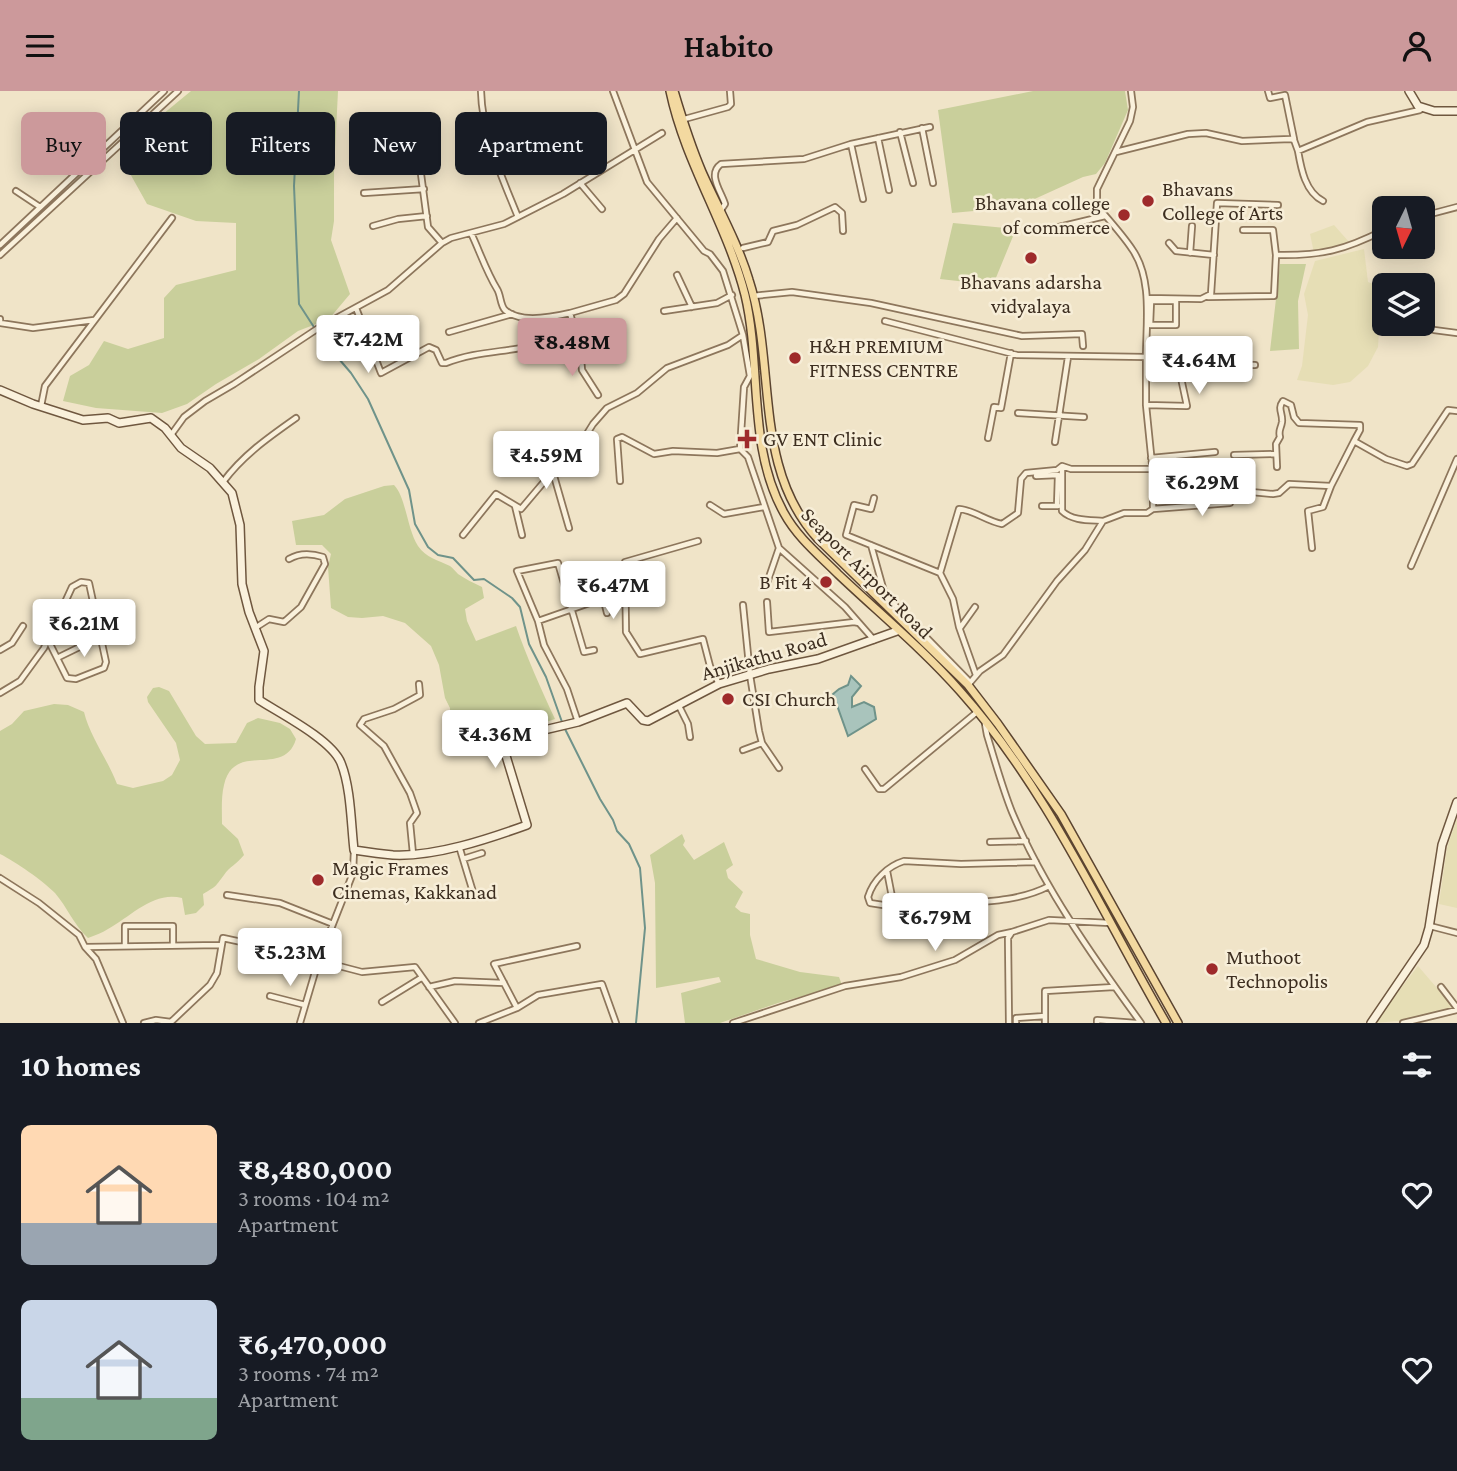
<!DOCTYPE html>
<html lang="en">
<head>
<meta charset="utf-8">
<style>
  :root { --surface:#171b24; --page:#20242c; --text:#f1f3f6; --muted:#9ea1a6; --accent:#cc999b }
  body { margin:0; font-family:"Crimson Pro",serif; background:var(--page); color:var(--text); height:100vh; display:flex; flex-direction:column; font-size:26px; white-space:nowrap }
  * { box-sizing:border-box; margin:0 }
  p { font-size:23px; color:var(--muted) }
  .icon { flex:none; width:38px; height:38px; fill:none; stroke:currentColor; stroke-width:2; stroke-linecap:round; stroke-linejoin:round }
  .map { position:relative; height:932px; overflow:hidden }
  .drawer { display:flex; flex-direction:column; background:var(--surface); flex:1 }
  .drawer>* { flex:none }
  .top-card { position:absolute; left:21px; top:21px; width:700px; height:63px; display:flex; gap:14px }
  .needle { width:46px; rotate:185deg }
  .tools { position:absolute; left:1372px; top:105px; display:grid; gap:14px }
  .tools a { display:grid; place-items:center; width:63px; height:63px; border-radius:10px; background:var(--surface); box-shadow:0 4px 18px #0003; font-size:35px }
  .price { position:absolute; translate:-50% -60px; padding:0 16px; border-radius:7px; background:#fff; color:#222; font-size:23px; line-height:46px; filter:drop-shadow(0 2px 4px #0008) }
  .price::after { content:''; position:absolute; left:50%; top:42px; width:21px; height:16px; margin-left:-10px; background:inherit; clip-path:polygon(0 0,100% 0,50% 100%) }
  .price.selected { background:var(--accent); color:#111 }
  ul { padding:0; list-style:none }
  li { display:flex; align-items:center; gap:21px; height:175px; padding:0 21px }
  li span { display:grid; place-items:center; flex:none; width:196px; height:140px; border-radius:10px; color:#555 }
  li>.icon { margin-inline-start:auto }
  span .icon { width:84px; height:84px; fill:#fffc; stroke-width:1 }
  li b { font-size:30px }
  h2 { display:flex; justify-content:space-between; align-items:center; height:84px; padding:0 21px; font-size:30px }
  .pill { padding:0 24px; border-radius:10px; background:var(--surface); box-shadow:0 4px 18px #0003; font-size:24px; line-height:63px }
  .pill.selected { background:var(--accent); color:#111 }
  header { display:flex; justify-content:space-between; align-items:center; height:91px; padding:0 21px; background:var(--accent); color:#111; font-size:32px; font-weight:600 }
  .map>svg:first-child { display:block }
  .farmland { fill:#e6deb5 }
  .green { fill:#c9cf9b }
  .water { fill:#a9c4bc; stroke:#6f938a; stroke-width:2 }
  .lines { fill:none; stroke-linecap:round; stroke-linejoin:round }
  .stream { stroke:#6f938a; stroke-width:2 }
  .street-casing { stroke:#8d765c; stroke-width:8 }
  .secondary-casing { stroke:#6f573f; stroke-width:10 }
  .primary-casing { stroke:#5b4430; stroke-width:10 }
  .street { stroke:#faf1dc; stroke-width:4.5 }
  .secondary { stroke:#faf1dc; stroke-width:7 }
  .primary { stroke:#f3d9a0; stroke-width:7 }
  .poi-dot { fill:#9e2a2b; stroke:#f7eed8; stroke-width:2.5 }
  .labels { text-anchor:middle; stroke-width:5; stroke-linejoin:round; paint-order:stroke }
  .poi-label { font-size:21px; fill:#3d2e20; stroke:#f7eed8; text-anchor:start }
  .street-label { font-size:21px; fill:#3d2e20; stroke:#f7eed8 }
</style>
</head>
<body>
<header><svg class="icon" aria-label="menu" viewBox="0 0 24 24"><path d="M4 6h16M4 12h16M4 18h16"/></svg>Habito<svg class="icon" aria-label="person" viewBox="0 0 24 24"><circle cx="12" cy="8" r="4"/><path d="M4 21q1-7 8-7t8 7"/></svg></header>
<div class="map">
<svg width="1457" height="932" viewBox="0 0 1457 932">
  <rect width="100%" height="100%" fill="#f0e4c8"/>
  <path class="farmland" d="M 1334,134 L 1349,151 L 1314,162 L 1310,143 Z
    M 1364,158 L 1368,191 L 1384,197 L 1386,233 L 1379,240 L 1378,256 L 1368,275 L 1350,291 L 1333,294 L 1297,289 L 1302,275 L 1308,224 L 1304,203 L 1315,170 Z
    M 1457,727 L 1457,817 L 1439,813 L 1447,757 Z
    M 1418,875 L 1454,917 L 1410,929 L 1374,932 Z"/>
  <path class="green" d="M 191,0 L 338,0 L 334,81 L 334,130 L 331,149 L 350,203 L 329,228 L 298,240 L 259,268 L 216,293 L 187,313 L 162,322 L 96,317 L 63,310 L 70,285 L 89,274 L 104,250 L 128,258 L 164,247 L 164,207 L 176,194 L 236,179 L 236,132 L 196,130 L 147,113 L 123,70 L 157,28 Z
    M 1033,0 L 1125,0 L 1128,19 L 1105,72 L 1096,83 L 1083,86 L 1017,116 L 952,122 L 938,19 Z
    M 953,132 L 1016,138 L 993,194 L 940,188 Z
    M 1280,173 L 1306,173 L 1298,210 L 1299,258 L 1270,260 Z
    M 394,394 C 406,406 407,438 418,455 C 426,467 438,469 450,475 C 453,477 455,480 458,483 C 465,488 474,492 482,496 L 484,507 L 465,518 L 467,530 L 476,550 L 516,535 C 527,567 541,598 555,628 L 529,637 L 450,647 L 450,617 L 445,607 L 439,574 L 431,555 L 405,532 L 383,525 L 362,527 L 348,526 L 331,517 L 328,476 L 331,463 L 322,454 L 296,454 L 292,430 L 324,424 L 345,408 L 384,395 Z
    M 159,596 L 169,600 L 196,645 L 205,653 L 236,652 L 247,632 L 258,627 L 280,632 L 290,638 L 296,648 C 284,688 234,649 224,694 C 221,706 222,721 222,733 L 238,748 L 244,764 C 237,773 229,776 224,784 C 214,797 218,794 203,803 L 204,814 L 196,822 L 185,824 L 182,807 C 153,800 132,825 108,838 C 102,842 95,844 88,847 C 74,834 67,816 55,802 C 42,789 16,771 0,763 L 0,640 L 12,633 L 24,620 L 54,613 L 68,614 L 84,621 C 90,646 108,669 117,693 L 133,697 L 163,690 L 172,684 L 180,669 L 176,652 L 148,611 L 147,606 L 153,597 Z
    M 682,743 L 685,750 L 683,754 L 694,769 L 724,751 L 733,774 L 726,779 L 728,787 L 743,801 L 735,816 L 741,821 L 750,823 L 750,844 L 756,868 L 800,881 L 839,886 L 842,894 L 778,912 L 720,932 L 685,932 L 681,902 L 721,891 L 719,886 L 656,897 L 655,792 L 650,764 Z"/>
  <path class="water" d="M 851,585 L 861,595 L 852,606 L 852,616 L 864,611 L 874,616 L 876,628 L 848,645 L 833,603 L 839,598 L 848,594 Z"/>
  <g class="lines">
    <path class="stream" d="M 299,0 L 294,95 L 299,213 L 321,247 L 351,282 L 368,308 L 409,399 L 415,433 L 428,456 L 438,464 L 453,467 L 474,489 L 484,488 L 512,507 L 520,516 L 529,553 L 546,586 L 562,631
      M 564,636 L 600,708 L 613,729 L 617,740 L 629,753 L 640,777 L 645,837 L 636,932"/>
    <defs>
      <path id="street" d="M 481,0 C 482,44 502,86 518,126
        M 613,0 L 647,91 L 704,160 L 710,163 L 723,180 L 743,244 L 750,285 L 744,296 L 740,358 L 748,366 L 779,457 L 845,516 L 874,549
        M 1268,0 L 1270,7 L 1285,4 L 1294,48
        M 681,29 L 728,16 L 731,13 L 730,0
        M 922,37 L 933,92
        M 900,41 L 913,92
        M 878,47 L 889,99
        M 851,53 L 863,108
        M 1298,60 C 1301,77 1305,101 1323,110
        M 1116,61 L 1188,43 L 1206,42 L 1242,50 L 1291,48 L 1294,49 L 1298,60 L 1367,31 L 1420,19 L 1423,17
        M 419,68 L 428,136 L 442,152
        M 370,79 L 372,67 L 421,76
        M 580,92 L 602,118
        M 16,100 L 40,116
        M 364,102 L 424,98
        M 721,119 L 725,113 C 721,100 707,83 721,73 L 804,68 L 851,53 L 930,36
        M 1423,125 L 1457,116
        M 373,135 L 398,128 L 427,125
        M 1059,136 L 1105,125
        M 1243,139 L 1273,139 L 1276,164
        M 471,142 C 480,161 486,180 497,198 C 501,204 500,214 505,219 C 520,233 553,226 570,222
        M 1169,152 L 1176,160 L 1214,164
        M 0,154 L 164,0
        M 743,157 L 768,151 L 773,140 L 797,134 L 835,116 L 842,122 L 843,140
        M 1190,162 L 1192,135
        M 0,164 L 178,0
        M 677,184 L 692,216
        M 753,205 L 792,201 L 871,212 L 1022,245 L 1082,243 L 1083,255
        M 1208,206 L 1274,205 L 1276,164 C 1321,165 1345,159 1384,139
        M 1147,207 L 1201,208 L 1211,203 L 1217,112 L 1278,114
        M 1147,210 L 1176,210 L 1176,234 L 1150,234 L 1151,210
        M 356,217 L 381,282 L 429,256 L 436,259 L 442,272 L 446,272 C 488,255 533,265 574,238
        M 664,220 L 717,212 L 732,204
        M 0,228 L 0,232 L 33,237 L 94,229
        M 885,230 L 1017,264 L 1146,266 C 1146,232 1153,188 1132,158 C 1122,143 1109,129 1097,115 L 1097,98 L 1130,30 L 1133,16 L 1131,0
        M 1434,239 L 1457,242
        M 449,241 L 512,223
        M 598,304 L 582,279 L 580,258 L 570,222 L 616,209 L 624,203 L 659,148 L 677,127
        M 1146,314 L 1187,315 L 1181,287 C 1205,274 1228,273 1255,274
        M 41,315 L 45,295 L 172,127
        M 1018,322 L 1084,326
        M 171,344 L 184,326 L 205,310 L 234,293 L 320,236 L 388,199 L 442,152 L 451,147 L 504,133 L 563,103 L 662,42
        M 988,347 L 994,316 L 1001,317 L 1011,262
        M 1055,351 L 1068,266
        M 546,357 L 569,437
        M 1234,364 L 1276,363
        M 1151,367 L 1215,361
        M 1062,376 L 1062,420 C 1072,430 1090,429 1103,430
        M 1277,376 L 1276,353 L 1280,346 C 1278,339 1281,338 1282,331 C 1283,322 1277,318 1283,310 L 1291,314 L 1294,326 L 1299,332 L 1360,334 L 1360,339 L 1354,350
        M 1036,385 L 1058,384 L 1057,415
        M 620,390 L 617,348 L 622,346 L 654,363 L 673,360 L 717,362 L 740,358
        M 223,391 C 243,364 269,346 296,327
        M 874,407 L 871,418 L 854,414 L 846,444 L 940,482
        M 710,414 L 724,423 L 764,416
        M 515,415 L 522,444
        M 1042,415 L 1058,415
        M 1153,418 L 1230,412 L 1231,399 L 1273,403 L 1279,402 L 1289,393 L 1331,395 L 1354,350 L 1386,368 L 1407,375 L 1412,373 L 1448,319 L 1457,320
        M 463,444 L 496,403 L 521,418 L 554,379 L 567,375 L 593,333 L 607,317 L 637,302 L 667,277 L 728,254 L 743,244
        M 698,450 L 625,471 L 626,541 L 640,563 L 703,548 L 710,575 L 719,593
        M 871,454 L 885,504 L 968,589
        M 1312,457 L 1308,420 L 1323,416 L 1331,395
        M 1411,475 L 1457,368
        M 766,495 L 779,457
        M 767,511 L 769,541 L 854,531 L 859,532
        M 743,514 L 750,584 L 759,640 L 762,652 L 779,677
        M 538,530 L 517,480 L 558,472 L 584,561 L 594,559
        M 255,537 L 269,528 L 284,531 L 301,516 L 325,473 L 323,466 C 311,462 299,462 289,468
        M 960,537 L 975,516
        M 0,559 L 12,552 L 23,535
        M 57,567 L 100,546
        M 976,584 L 959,536 L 953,508 L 940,482 L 959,418 C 974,419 986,430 1002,433 L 1018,422 L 1021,388 L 1026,382 L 1057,379 L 1062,375 L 1071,378 L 1152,378
        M 968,594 L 980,580 L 1003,564 L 1057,490 L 1085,459 L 1103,430 L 1124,422 L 1147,422 L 1153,418 L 1153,383 L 1146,314 L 1146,266
        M 0,602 L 20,590 L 44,557 L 72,496 L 81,491 L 89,492 L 106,571 L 104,577 L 76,588 L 67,587 L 48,549
        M 679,615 L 688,633 L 690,646
        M 578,631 L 567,598 L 544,554 L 538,530 L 601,508 L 604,510 L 607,522
        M 985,633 L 987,644 C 995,670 1002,696 1012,721 C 1044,797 1093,866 1141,932
        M 743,659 L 762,652
        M 865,678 L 879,698 L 884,698 L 977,621
        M 990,751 L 1026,750
        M 459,755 L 473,801
        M 413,763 L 410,732 L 417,722 L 410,702 L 384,655 L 360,634 L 364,628 L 394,618 L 420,604 L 419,593
        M 463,768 L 482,762
        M 887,780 L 893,811 L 883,814 L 870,812 L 868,806 C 873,789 888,775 904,770 L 961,773 L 1036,771
        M 0,787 L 39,812 L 79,844 L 85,856 L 96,868 L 123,932
        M 227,804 L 280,812 L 333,833
        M 927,815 C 967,810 1013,814 1049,795
        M 1430,835 L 1457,842
        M 125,854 L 125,835 L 173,835 L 173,854
        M 86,856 L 221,854
        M 429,896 L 455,890 L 504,892
        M 1441,896 L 1457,917
        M 270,905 L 305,914
        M 382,911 L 421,887
        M 517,917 L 494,873 L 577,855
        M 144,932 L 156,929 L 171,931 L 210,894 L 217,882 L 223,847 L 274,858 L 362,881 L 415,876 L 455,932
        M 300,932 L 318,871 L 353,782 L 354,759
        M 479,932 L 517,917 L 538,904 L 602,893 L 616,932
        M 733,932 L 845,895 L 901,886 L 955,869 L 998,844 L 1012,841
        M 1009,932 L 1008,847 L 1012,841 L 1049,829 L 1110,832
        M 1016,932 L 1016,927 L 1045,925
        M 1045,932 L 1045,900 L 1114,896
        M 1097,932 L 1097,929 L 1136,932
        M 1403,932 L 1457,919"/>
      <path id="secondary" d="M 1409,0 L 1418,15 L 1434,20 L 1457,20
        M 0,299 L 33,313 L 83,329 L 108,327 L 119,332 L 151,327 L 165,337 L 181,357 L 210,377 L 232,402 L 240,434 L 242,493 L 249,521 L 264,560 L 259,596 L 259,609 C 281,623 332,649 341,672 C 351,697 351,733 354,759 C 367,761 380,763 393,764 C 435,766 488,748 527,734 L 503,655 L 506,648 L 578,631 L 627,612 L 643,629 L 648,630 L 719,593 L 769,578 L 818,568 L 897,540
        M 1371,932 L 1424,854 L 1429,837 L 1442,754 L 1457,711"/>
      <path id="primary" d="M 670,0 C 685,72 727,133 745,204 C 762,275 747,356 784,422 C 797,446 819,464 838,483 C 878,521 923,558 960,600 C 1047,697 1101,820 1166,932
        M 674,0 C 682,27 691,55 702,81 C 718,117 738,152 749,189 C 777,275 752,376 818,448 L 968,594 L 998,633 L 1061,723 L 1178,932"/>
    </defs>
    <use href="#street" class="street-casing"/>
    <use href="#secondary" class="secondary-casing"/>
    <use href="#primary" class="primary-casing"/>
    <use href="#street" class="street"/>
    <use href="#secondary" class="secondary"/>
    <use href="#primary" class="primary"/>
  </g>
  <g class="poi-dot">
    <circle cx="1148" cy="110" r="7"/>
    <circle cx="1124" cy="124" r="7"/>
    <circle cx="1031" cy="167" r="7"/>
    <circle cx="795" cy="267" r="7"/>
    <path d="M743.5 337.5h7v7h7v7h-7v7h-7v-7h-7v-7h7z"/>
    <circle cx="826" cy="491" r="7"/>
    <circle cx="728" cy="608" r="7"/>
    <circle cx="318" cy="789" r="7"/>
    <circle cx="1212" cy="878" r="7"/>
  </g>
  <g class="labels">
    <g class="poi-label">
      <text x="1162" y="105">Bhavans<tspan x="1162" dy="24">College of Arts</tspan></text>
      <text x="1110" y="119" text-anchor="end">Bhavana college<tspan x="1110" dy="24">of commerce</tspan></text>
      <text x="1031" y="198" text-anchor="middle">Bhavans adarsha<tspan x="1031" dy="24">vidyalaya</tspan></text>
      <text x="809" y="262">H&amp;H PREMIUM<tspan x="809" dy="24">FITNESS CENTRE</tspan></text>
      <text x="763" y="355">GV ENT Clinic</text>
      <text x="812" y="498" text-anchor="end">B Fit 4</text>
      <text x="742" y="615">CSI Church</text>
      <text x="332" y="784">Magic Frames<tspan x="332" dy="24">Cinemas, Kakkanad</tspan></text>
      <text x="1226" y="873">Muthoot<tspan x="1226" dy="24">Technopolis</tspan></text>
    </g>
    <g class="street-label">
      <text transform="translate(867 482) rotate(45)" y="7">Seaport Airport Road</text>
      <text transform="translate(764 565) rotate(-16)" y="7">Anjikathu Road</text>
    </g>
  </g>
</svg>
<div class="tools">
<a><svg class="needle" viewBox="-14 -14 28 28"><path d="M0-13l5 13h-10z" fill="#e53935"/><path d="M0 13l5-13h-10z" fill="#9ea1a6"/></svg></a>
<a><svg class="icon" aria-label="layers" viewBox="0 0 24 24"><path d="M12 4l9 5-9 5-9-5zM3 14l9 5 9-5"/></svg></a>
</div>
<b class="price" style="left:368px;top:284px">₹7.42M</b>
<b class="price selected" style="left:572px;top:287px">₹8.48M</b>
<b class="price" style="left:1199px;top:305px">₹4.64M</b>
<b class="price" style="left:546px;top:400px">₹4.59M</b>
<b class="price" style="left:1202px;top:427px">₹6.29M</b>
<b class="price" style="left:613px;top:530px">₹6.47M</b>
<b class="price" style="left:84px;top:568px">₹6.21M</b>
<b class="price" style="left:495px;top:679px">₹4.36M</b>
<b class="price" style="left:935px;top:862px">₹6.79M</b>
<b class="price" style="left:290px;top:897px">₹5.23M</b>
<div class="top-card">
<a class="pill selected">Buy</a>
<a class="pill">Rent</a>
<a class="pill">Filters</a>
<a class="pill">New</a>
<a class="pill">Apartment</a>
</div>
</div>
<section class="drawer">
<h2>10 homes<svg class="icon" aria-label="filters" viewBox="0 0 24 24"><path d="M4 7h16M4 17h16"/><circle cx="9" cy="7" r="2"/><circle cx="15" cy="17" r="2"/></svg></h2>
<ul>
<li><span style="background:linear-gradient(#ffd9b3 70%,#9aa5b1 0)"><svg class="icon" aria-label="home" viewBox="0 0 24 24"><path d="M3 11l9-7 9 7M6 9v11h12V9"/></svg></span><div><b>₹8,480,000</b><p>3 rooms · 104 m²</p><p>Apartment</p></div><svg class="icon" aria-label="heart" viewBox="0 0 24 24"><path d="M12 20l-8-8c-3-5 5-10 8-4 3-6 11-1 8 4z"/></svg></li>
<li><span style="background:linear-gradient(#c9d6e8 70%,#7fa58c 0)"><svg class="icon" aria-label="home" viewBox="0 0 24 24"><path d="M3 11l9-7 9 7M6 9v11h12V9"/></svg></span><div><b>₹6,470,000</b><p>3 rooms · 74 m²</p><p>Apartment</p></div><svg class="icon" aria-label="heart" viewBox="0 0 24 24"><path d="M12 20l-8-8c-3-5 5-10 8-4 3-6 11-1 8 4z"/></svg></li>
</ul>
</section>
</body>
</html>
